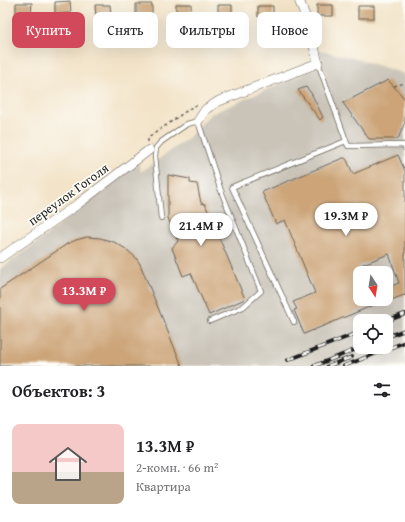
<!DOCTYPE html>
<html lang="ru">
<head>
<meta charset="utf-8">
<style>
  :root { --surface:#fff; --page:#f6f6f6; --text:#202124; --muted:#757577; --line:#e0e0e0; --accent:#d1495b }
  body { margin:0; font-family:"Gentium Book Plus",serif; background:var(--page); color:var(--text); height:100vh; display:flex; flex-direction:column; font-size:15px; white-space:nowrap }
  * { box-sizing:border-box; margin:0 }
  p { font-size:13px; color:var(--muted) }
  .icon { flex:none; width:22px; height:22px; fill:none; stroke:currentColor; stroke-width:2; stroke-linecap:round; stroke-linejoin:round }
  .map { position:relative; height:366px; overflow:hidden }
  .sheet { display:flex; flex-direction:column; background:var(--surface); flex:1 }
  .sheet>* { flex:none }
  .banner { position:absolute; left:12px; top:12px; width:381px; height:36px; display:flex; gap:8px }
  .needle { width:26px; rotate:168deg }
  .tools { position:absolute; left:353px; top:266px; display:grid; gap:8px }
  .tools a { display:grid; place-items:center; width:40px; height:40px; border-radius:8px; background:var(--surface); box-shadow:0 4px 16px #0002; font-size:20px }
  .price { position:absolute; translate:-50% -34px; padding:0 9px; border-radius:14px; background:#fff; color:#222; font-size:13px; line-height:26px; filter:drop-shadow(0 1px 2px #0008) }
  .price::after { content:''; position:absolute; left:50%; top:24px; width:12px; height:9px; margin-left:-6px; background:inherit; clip-path:polygon(0 0,100% 0,50% 100%) }
  .price.on { background:var(--accent); color:#fff }
  ul { padding:0; list-style:none }
  li { display:flex; align-items:center; gap:12px; height:100px; padding:0 12px }
  li+li { border-top:1px solid var(--line) }
  li span { display:grid; place-items:center; flex:none; width:112px; height:80px; border-radius:8px; color:#555 }
  li>.icon { margin-inline-start:auto }
  span .icon { width:48px; height:48px; fill:#fffc; stroke-width:1 }
  li b { font-size:17px }
  h2 { display:flex; justify-content:space-between; align-items:center; height:48px; padding:0 12px; font-size:17px }
  .chip { padding:0 14px; border-radius:8px; background:var(--surface); box-shadow:0 4px 16px #0002; font-size:14px; line-height:36px }
  .chip.on { background:var(--accent); color:#fff }
  .map>svg:first-child { display:block }
  .industrial { fill:#c9c3b8; fill-rule:evenodd }
  .building { fill:#cca478; fill-rule:evenodd }
  .lines { fill:none; stroke-linecap:round; stroke-linejoin:round }
  .service-casing { stroke:#676259; stroke-width:6 }
  .minor-casing { stroke:#676259; stroke-width:10 }
  .path { stroke:#676259; stroke-width:1.5; stroke-dasharray:3 3; stroke-linecap:butt }
  .service { stroke:#fff; stroke-width:4.5 }
  .minor { stroke:#fff; stroke-width:9 }
  .rail-casing { stroke:#1c1c1c; stroke-width:4 }
  .rail { stroke:#fdfcf7; stroke-width:2.5; stroke-dasharray:8; stroke-linecap:butt }
  .labels { text-anchor:middle; stroke-width:3.5; stroke-linejoin:round; paint-order:stroke }
  .street-label { font-size:13px; fill:#1c1c1c; stroke:#fdfcf7 }
</style>
</head>
<body>
<div class="map">
<svg width="405" height="366" viewBox="0 0 405 366">
  <rect width="100%" height="100%" fill="#fdfcf7"/>
  <filter id="ink" filterUnits="userSpaceOnUse"><feTurbulence type="fractalNoise" baseFrequency=".025" numOctaves="2"/><feDisplacementMap in="SourceGraphic" scale="8" xChannelSelector="R" yChannelSelector="G"/><feConvolveMatrix kernelMatrix="1 2 1 2 8 2 1 2 1" color-interpolation-filters="sRGB"/></filter>
  <filter id="wash" filterUnits="userSpaceOnUse"><feTurbulence type="fractalNoise" baseFrequency=".012" numOctaves="4" result="noise"/><feDisplacementMap in="SourceGraphic" scale="16" xChannelSelector="R" yChannelSelector="G"/><feGaussianBlur stdDeviation="0.9" result="paint"/><feColorMatrix in="noise" values="0 0 0 0 0 0 0 0 0 0 0 0 0 0 0 0 0 1.4 0 .05"/><feComposite in="paint" operator="in"/></filter>
  <g filter="url(#wash)">
    <rect width="100%" height="100%" fill="#f3e4c9"/>
    <path class="industrial" d="M 319,50 L 357,59 L 405,74 L 405,366 L 0,366 L 0,269 L 49,234 L 136,158 L 141,172 L 163,156 L 188,138 L 211,114 L 323,65 ZM 360,273 L 386,273 L 386,299 L 360,299 ZM 360,321 L 386,321 L 386,347 L 360,347 Z"/>
    <g id="blocks">
      <path class="building" d="M 70,1 L 71,13 L 55,14 L 55,2 Z
        M 16,3 L 32,3 L 31,15 L 16,15 Z
        M 136,4 L 152,4 L 152,15 L 136,15 Z
        M 176,4 L 191,4 L 191,17 L 176,17 Z
        M 95,5 L 110,5 L 111,16 L 96,17 Z
        M 218,5 L 232,5 L 232,17 L 218,17 Z
        M 317,5 L 333,5 L 333,16 L 317,16 Z
        M 258,6 L 273,6 L 273,17 L 258,17 Z
        M 358,6 L 374,6 L 374,18 L 358,18 Z
        M 388,80 L 405,99 L 405,122 L 398,139 L 369,139 L 343,103 Z
        M 306,87 L 311,93 L 323,117 L 320,120 L 298,90 Z
        M 398,155 L 405,171 L 405,296 L 404,295 L 386,302 L 386,300 L 304,334 L 294,310 L 297,309 L 293,302 L 315,293 L 285,220 L 276,224 L 262,192 L 343,158 L 345,158 L 347,160 L 353,174 ZM 389,254 L 399,283 L 386,288 L 386,299 L 360,299 L 360,271 L 358,266 Z
        M 168,175 L 190,179 L 190,183 L 197,184 L 201,203 L 205,204 L 245,299 L 209,315 L 191,273 L 183,276 L 172,248 L 178,241 L 168,218 Z
        M 87,237 L 100,238 L 114,242 L 126,249 L 136,258 L 140,264 L 182,366 L 0,366 L 0,289 L 67,244 L 76,240 Z"/>
    </g>
  </g>
  <g filter="url(#ink)">
    <use href="#blocks" fill-opacity="0" stroke="#676259" stroke-width="1"/>
    <g class="lines">
      <defs>
        <path id="service" d="M 318,63 L 348,146 L 404,145 L 405,148
          M 161,218 L 155,156 L 156,148 L 161,142 L 187,124 L 198,121 L 220,188 L 261,291 L 243,307 L 210,321
          M 294,322 L 232,187 L 346,141"/>
        <path id="minor" d="M 198,121 L 206,109 L 219,101 L 318,63 L 309,26 L 299,0
          M 0,258 L 78,204 L 149,150"/>
      </defs>
      <use href="#service" class="service-casing"/>
      <use href="#minor" class="minor-casing"/>
      <path class="path" d="M 394,86 L 405,83
        M 148,142 L 148,138 L 192,107 L 198,105"/>
      <use href="#service" class="service"/>
      <use href="#minor" class="minor"/>
      <defs>
        <path id="rail" d="M 386,321 L 405,314
          M 386,337 L 405,330
          M 288,360 L 360,332
          M 314,366 L 362,347
          M 328,366 L 352,357
          M 344,366 L 405,342"/>
      </defs>
      <use href="#rail" class="rail-casing"/>
      <use href="#rail" class="rail"/>
    </g>
  </g>
  <g class="labels">
    <g class="street-label">
      <text transform="translate(68 194) rotate(-36)" y="5">переулок Гоголя</text>
    </g>
  </g>
</svg>
<div class="tools">
<a><svg class="needle" viewBox="-14 -14 28 28"><path d="M0-13l5 13h-10z" fill="#e53935"/><path d="M0 13l5-13h-10z" fill="#757577"/></svg></a>
<a><svg class="icon" aria-label="locate" viewBox="0 0 24 24"><circle cx="12" cy="12" r="6"/><path d="M12 2v4M12 18v4M2 12h4M18 12h4"/></svg></a>
</div>
<b class="price" style="left:346px;top:237px">19.3M ₽</b>
<b class="price" style="left:201px;top:247px">21.4M ₽</b>
<b class="price on" style="left:84px;top:312px">13.3M ₽</b>
<div class="banner">
<a class="chip on">Купить</a>
<a class="chip">Снять</a>
<a class="chip">Фильтры</a>
<a class="chip">Новое</a>
</div>
</div>
<section class="sheet">
<h2>Объектов: 3<svg class="icon" aria-label="filters" viewBox="0 0 24 24"><path d="M4 7h16M4 17h16"/><circle cx="9" cy="7" r="2"/><circle cx="15" cy="17" r="2"/></svg></h2>
<ul>
<li><span style="background:linear-gradient(#f6c9c9 60%,#b9a48a 0)"><svg class="icon" aria-label="home" viewBox="0 0 24 24"><path d="M3 11l9-7 9 7M6 9v11h12V9"/></svg></span><div><b>13.3M ₽</b><p>2-комн. · 66 m²</p><p>Квартира</p></div></li>
</ul>
</section>
</body>
</html>
